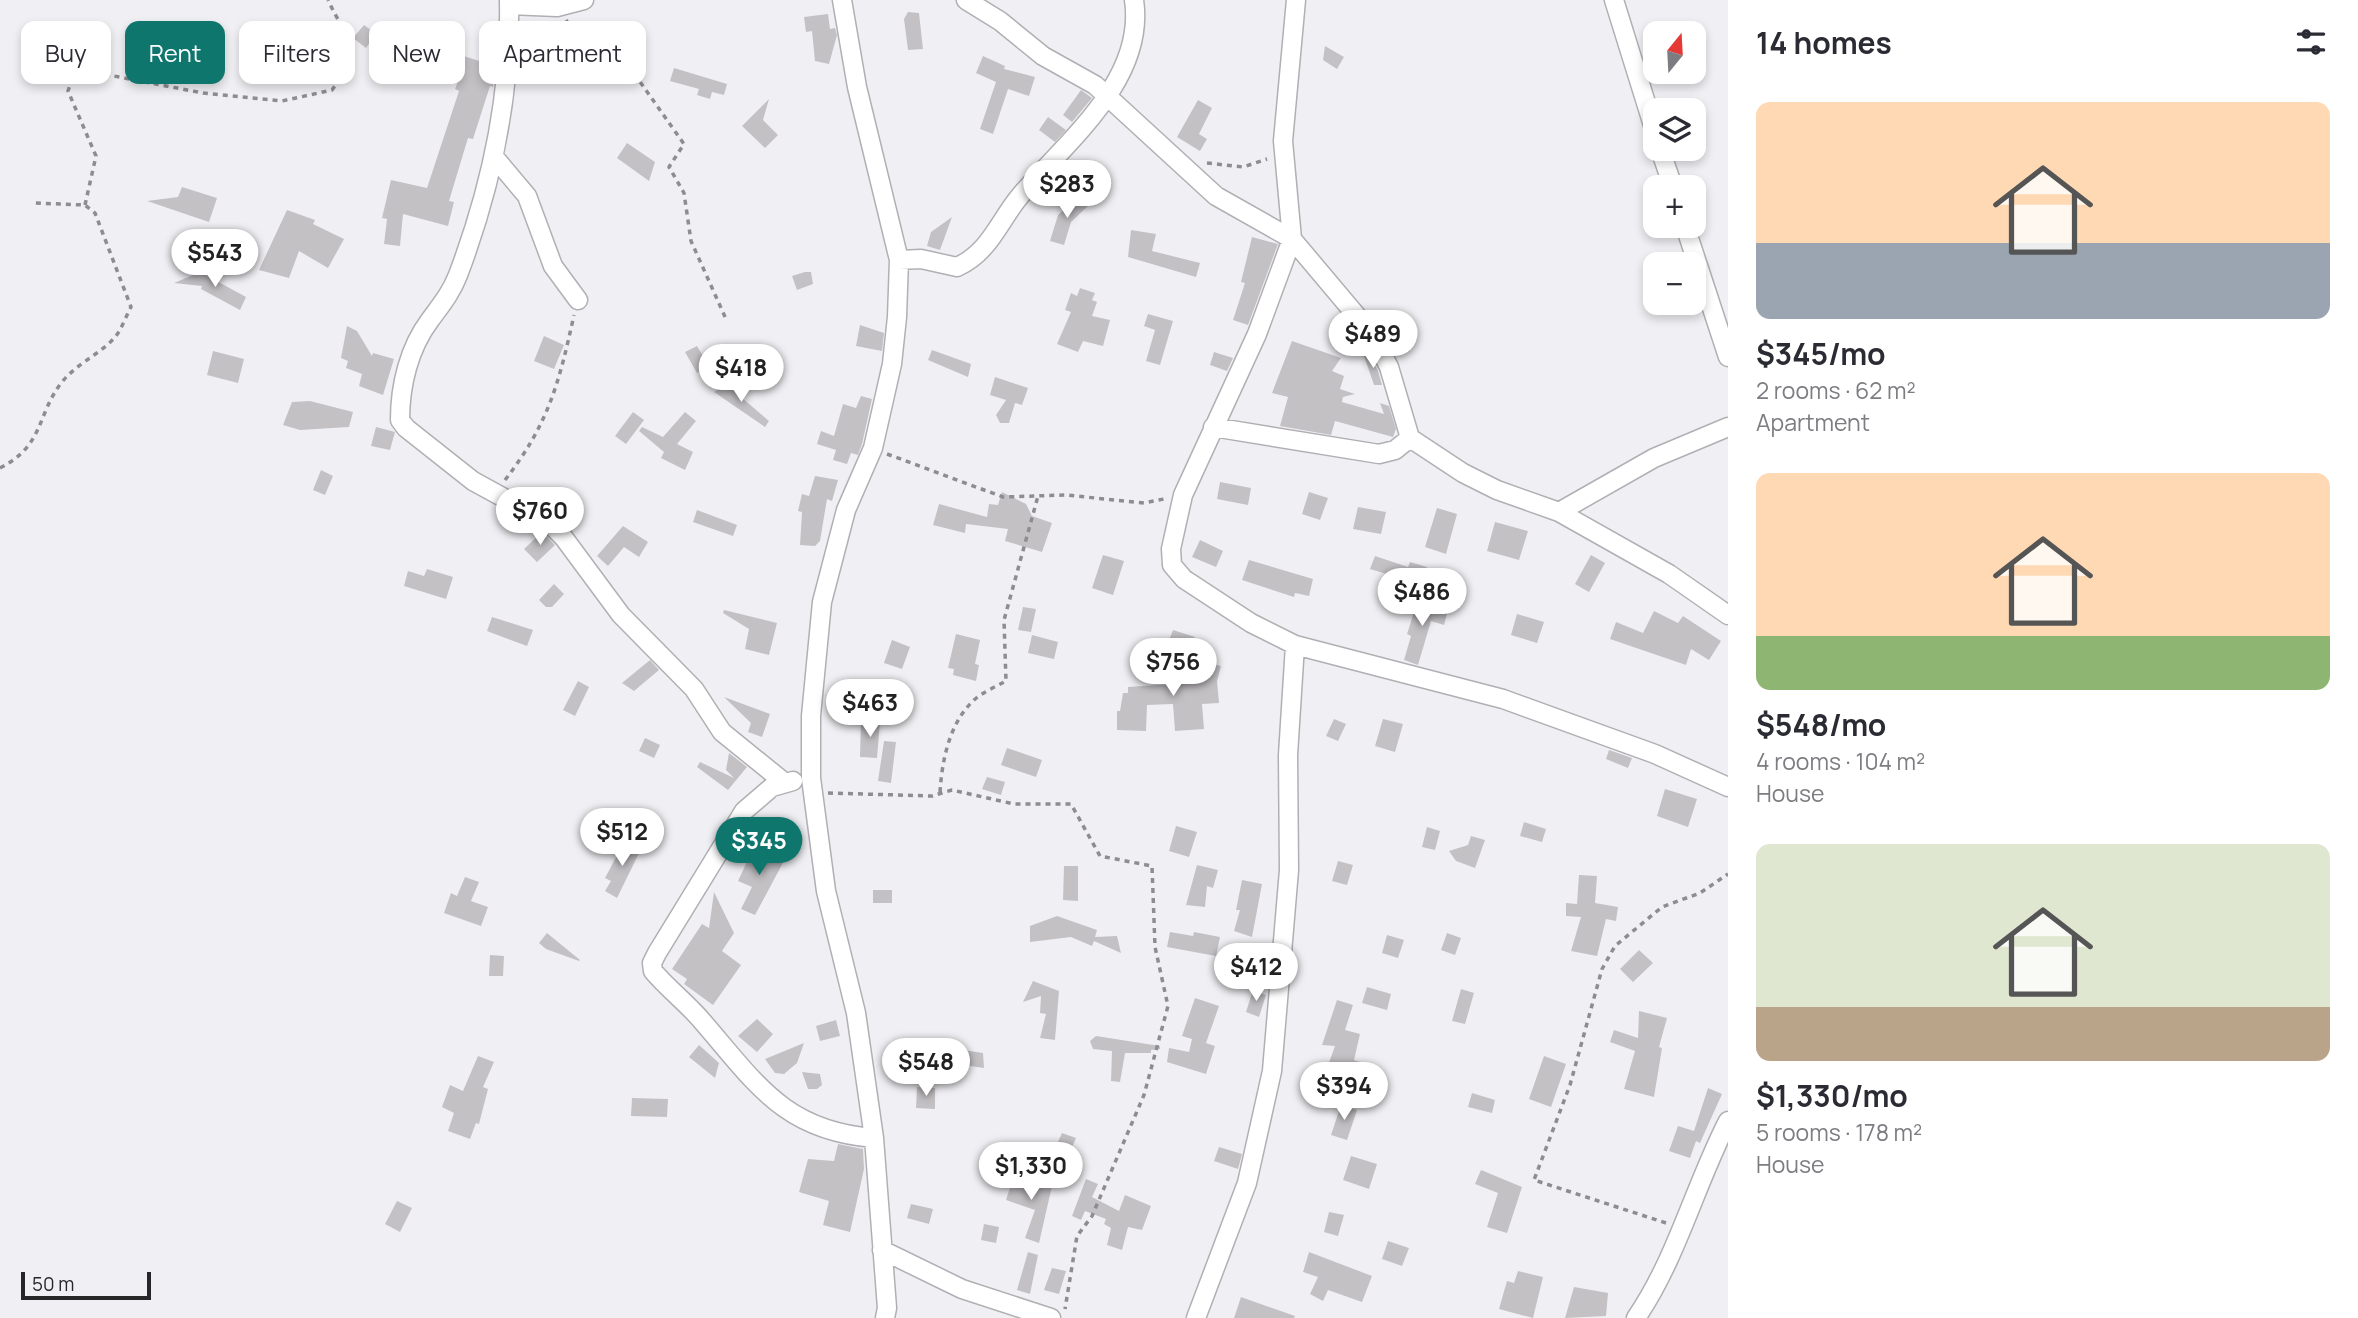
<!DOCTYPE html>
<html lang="en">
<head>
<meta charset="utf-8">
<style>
  :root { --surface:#fff; --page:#f7f7f7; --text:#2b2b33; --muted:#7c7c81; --accent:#0f766e }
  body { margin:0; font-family:Manrope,sans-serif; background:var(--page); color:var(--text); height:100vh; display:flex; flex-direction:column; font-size:26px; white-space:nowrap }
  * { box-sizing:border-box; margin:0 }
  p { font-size:23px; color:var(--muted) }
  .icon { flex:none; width:38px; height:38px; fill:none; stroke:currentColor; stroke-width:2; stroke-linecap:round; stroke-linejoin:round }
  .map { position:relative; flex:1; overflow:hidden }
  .drawer { display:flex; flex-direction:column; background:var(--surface); width:630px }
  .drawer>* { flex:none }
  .banner { position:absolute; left:21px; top:21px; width:665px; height:63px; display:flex; gap:14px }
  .needle { width:46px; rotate:18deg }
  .fabs { position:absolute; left:1643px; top:21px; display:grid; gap:14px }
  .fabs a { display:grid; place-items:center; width:63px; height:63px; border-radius:14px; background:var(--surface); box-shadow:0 4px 10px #0003; font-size:35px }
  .scale { position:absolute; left:21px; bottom:18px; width:130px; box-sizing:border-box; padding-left:7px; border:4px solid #262628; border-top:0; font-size:19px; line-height:24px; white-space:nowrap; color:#262628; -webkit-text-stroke:5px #f0f0f4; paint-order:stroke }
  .price { position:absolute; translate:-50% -60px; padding:0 16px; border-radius:24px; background:#fff; color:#222; font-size:23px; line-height:46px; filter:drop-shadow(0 2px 4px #0008) }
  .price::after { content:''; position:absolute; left:50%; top:42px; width:21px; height:16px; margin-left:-10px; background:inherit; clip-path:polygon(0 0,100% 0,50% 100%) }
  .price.active { background:var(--accent); color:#fff }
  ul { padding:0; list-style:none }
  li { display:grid; align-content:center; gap:14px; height:371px; padding:0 28px }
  li span { display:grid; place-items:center; height:217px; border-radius:14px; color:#555 }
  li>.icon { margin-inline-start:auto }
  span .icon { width:126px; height:126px; fill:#fffc; stroke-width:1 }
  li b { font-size:30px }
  h2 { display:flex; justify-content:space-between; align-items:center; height:84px; padding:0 28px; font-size:30px }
  .tag { padding:0 24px; border-radius:14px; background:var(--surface); box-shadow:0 4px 10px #0003; font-size:24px; line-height:63px }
  .tag.active { background:var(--accent); color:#fff }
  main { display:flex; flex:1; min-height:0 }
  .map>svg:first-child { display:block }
  .building { fill:#c4c1c5 }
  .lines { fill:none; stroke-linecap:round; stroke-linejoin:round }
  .street-casing { stroke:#b0b0b4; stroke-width:21 }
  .path { stroke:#8d8d90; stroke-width:3.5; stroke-dasharray:5 5; stroke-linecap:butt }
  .street { stroke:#fff; stroke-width:18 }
</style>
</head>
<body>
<main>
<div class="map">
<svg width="1728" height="1318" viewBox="0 0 1728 1318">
  <rect width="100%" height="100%" fill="#f0f0f4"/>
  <path class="building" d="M 908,12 L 919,13 L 923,49 L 908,50 L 904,19 Z
    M 828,14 L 830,29 L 835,28 L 837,35 L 829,64 L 815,61 L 812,31 L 806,32 L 804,17 Z
    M 364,25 L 376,34 L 366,48 L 353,38 Z
    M 1325,46 L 1344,57 L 1337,69 L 1323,60 Z
    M 451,52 L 495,66 L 493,87 L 490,86 L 473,139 L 468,138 L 449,201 L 454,202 L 448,226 L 403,214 L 400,246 L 384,244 L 387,219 L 382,218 L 391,180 L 427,188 L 459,91 L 455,89 L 458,81 L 442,73 Z
    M 983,56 L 1005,66 L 1004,69 L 1035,77 L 1029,96 L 1008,89 L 993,134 L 980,129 L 996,82 L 976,73 Z
    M 674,68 L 727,84 L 724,95 L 712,92 L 710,99 L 697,95 L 699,89 L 670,81 Z
    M 1081,90 L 1092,98 L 1072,122 L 1063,115 Z
    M 769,99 L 763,120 L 778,135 L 765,148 L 742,126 Z
    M 1198,100 L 1212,108 L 1199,134 L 1207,139 L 1200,151 L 1177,137 Z
    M 1048,117 L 1066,130 L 1055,142 L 1039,130 Z
    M 627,143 L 655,162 L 649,181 L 617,158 Z
    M 182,187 L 217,198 L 209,222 L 147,201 L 178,197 Z
    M 1078,196 L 1088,206 L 1071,222 L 1064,245 L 1050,241 L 1058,215 Z
    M 287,210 L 315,220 L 313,224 L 344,239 L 328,268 L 299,251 L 289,278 L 259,270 Z
    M 952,217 L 940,250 L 927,246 L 931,232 Z
    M 1131,230 L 1156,234 L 1152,251 L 1200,263 L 1196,277 L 1128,257 Z
    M 1252,237 L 1278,244 L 1248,325 L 1233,320 L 1245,283 L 1241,282 Z
    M 200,272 L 246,297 L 240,310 L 201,289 L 202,286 L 174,283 Z
    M 805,272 L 811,272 L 813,284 L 797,290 L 792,276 Z
    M 1080,288 L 1095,293 L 1092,300 L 1097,302 L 1092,316 L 1110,320 L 1103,346 L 1083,341 L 1078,352 L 1057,344 L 1071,312 L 1065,310 L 1071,293 L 1077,296 Z
    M 1148,314 L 1173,321 L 1160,365 L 1146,361 L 1155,330 L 1144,326 Z
    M 860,325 L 884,333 L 882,351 L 856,346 Z
    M 347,326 L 357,331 L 372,356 L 373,353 L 394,359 L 383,395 L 359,386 L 362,374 L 346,368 L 348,361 L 341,358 Z
    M 544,336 L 564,345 L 554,369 L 534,361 Z
    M 1292,341 L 1341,358 L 1332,371 L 1344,376 L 1340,389 L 1355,394 L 1343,397 L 1342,402 L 1384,414 L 1380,403 L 1389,406 L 1396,429 L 1393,437 L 1335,421 L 1331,435 L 1280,426 L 1288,397 L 1272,393 Z
    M 697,346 L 709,366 L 697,373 L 685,352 Z
    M 932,350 L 971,364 L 968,377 L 928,360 Z
    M 213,351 L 244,359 L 238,383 L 207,375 Z
    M 1214,352 L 1233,358 L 1227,371 L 1210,365 Z
    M 1368,352 L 1378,371 L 1382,385 L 1374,385 L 1363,353 Z
    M 995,377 L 1028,388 L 1022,405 L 1015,403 L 1009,423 L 1000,423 L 996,415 L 1006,400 L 990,395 Z
    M 726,384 L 769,421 L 765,427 L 714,392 Z
    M 861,396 L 872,399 L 862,444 L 858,455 L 851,453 L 847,464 L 833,460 L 836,450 L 817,444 L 821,431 L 834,436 L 843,404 L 856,408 Z
    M 310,401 L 353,412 L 349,427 L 300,430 L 283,425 L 292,402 Z
    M 633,412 L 644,420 L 626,444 L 615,436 Z
    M 685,412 L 696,421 L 677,444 L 693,452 L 685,470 L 661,458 L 664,452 L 639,431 L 642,427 L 663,437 Z
    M 376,427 L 395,432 L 390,450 L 371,446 Z
    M 321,470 L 333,476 L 325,495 L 313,490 Z
    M 815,476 L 838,480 L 832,501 L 827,499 L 820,541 L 815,546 L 800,545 L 802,512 L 798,511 L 802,494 L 809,496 Z
    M 1220,482 L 1251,488 L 1248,505 L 1217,499 Z
    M 1002,492 L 1026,504 L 1032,516 L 1052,523 L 1042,552 L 1005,541 L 1008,529 L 966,524 L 965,533 L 933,525 L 939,504 L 987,517 L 989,504 L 998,505 Z
    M 1309,492 L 1328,498 L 1320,520 L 1302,514 Z
    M 1358,507 L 1386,512 L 1381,534 L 1353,529 Z
    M 1437,508 L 1457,514 L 1446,554 L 1425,547 Z
    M 697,510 L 737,525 L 733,536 L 693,522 Z
    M 1495,522 L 1528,531 L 1519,560 L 1487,551 Z
    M 623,526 L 648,542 L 639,557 L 624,547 L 608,566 L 597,556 Z
    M 542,532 L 555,545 L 537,562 L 524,549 Z
    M 1200,540 L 1223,551 L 1216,567 L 1192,557 Z
    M 1103,555 L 1124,561 L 1113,595 L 1092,588 Z
    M 1591,555 L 1605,563 L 1589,592 L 1575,584 Z
    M 1375,556 L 1408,567 L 1410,562 L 1427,567 L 1425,573 L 1444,579 L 1440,590 L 1370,569 Z
    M 1249,560 L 1313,579 L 1309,596 L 1295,593 L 1294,597 L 1242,580 Z
    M 427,569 L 453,577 L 446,599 L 404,586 L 408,571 L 424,576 Z
    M 554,584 L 564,594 L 552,607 L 546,607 L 539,600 Z
    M 1418,600 L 1448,610 L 1444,625 L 1431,621 L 1418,665 L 1404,660 L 1411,636 L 1407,634 Z
    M 1023,607 L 1036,609 L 1031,632 L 1018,630 Z
    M 724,610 L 777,623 L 769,655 L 745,649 L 749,629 L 723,613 Z
    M 1654,611 L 1678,623 L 1683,616 L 1721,641 L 1709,660 L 1691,649 L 1686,665 L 1610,639 L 1616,622 L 1643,633 Z
    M 1517,614 L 1544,622 L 1537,643 L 1511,635 Z
    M 492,617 L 533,630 L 527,646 L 487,631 Z
    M 1173,630 L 1195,637 L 1191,651 L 1168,643 Z
    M 956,634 L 980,640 L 975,664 L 979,665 L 976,681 L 953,675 L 954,669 L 948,668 Z
    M 1032,635 L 1058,642 L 1054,659 L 1028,653 Z
    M 892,640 L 910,647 L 902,669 L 884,663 Z
    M 1187,657 L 1221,666 L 1217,681 L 1219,703 L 1202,704 L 1204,729 L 1175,731 L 1173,704 L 1147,705 L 1146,731 L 1117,730 L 1117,711 L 1120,711 L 1123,693 L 1128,693 L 1128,687 L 1174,684 Z
    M 650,660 L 659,670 L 634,691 L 622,683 Z
    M 578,681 L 589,687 L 575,716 L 563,710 Z
    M 724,697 L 770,714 L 762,737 L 748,732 L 751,723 Z
    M 1334,719 L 1346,724 L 1338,741 L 1326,736 Z
    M 1383,719 L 1403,724 L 1395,752 L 1375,746 Z
    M 861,721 L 880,722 L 877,758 L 860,757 Z
    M 645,738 L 660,745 L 654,758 L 639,751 Z
    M 884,741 L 896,742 L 891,783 L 878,781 Z
    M 1007,748 L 1042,760 L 1036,777 L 1001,765 Z
    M 1609,750 L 1632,758 L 1628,768 L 1606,759 Z
    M 729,753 L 747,767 L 728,790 L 697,767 L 700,762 L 734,778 L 726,770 Z
    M 987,777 L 1005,782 L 1001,795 L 982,789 Z
    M 1665,789 L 1697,799 L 1688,827 L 1657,816 Z
    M 1524,822 L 1546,829 L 1542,842 L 1520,836 Z
    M 1176,826 L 1197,832 L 1189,857 L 1169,851 Z
    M 1427,827 L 1440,831 L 1435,850 L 1422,847 Z
    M 1471,836 L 1485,840 L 1475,868 L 1456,861 L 1449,851 L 1468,845 Z
    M 624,842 L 641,849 L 617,898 L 605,891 L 611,881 L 605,878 Z
    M 754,847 L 785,859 L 755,915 L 741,909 L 752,887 L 738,881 Z
    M 1338,861 L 1353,865 L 1347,885 L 1332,881 Z
    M 1197,865 L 1218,870 L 1213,888 L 1207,886 L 1205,907 L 1186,905 Z
    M 1064,866 L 1078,866 L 1078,901 L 1063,900 Z
    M 1579,875 L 1597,876 L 1595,903 L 1618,907 L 1616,921 L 1606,919 L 1597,956 L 1571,951 L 1581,917 L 1566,916 L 1566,903 L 1577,904 Z
    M 465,877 L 479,882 L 471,901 L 488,907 L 481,926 L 444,913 L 451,893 L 457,896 Z
    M 1242,880 L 1262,884 L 1252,937 L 1234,931 L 1240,910 L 1236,910 Z
    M 873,890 L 892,890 L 892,903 L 873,903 Z
    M 714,892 L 734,933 L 722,951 L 741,965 L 713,1005 L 684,984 L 687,979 L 672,969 L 702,924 L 709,928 Z
    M 1057,916 L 1097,930 L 1095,937 L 1117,936 L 1121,953 L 1094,941 L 1092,946 L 1071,937 L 1030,942 L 1030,926 Z
    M 1170,932 L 1193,936 L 1194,932 L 1220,937 L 1216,956 L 1167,947 Z
    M 547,933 L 580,960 L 579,961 L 546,949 L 539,943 Z
    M 1447,933 L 1461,938 L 1455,955 L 1441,950 Z
    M 1387,935 L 1404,940 L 1398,958 L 1382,953 Z
    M 1639,950 L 1653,963 L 1633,982 L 1620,969 Z
    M 490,955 L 504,956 L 503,976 L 489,976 Z
    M 1033,981 L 1059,991 L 1055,1040 L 1040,1038 L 1046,1014 L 1040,1013 L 1041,996 L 1023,1002 Z
    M 1367,987 L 1391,994 L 1387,1010 L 1362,1003 Z
    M 1461,989 L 1474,993 L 1465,1024 L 1452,1021 Z
    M 1253,990 L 1266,995 L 1259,1017 L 1246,1012 Z
    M 1195,998 L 1219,1006 L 1206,1043 L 1215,1046 L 1206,1074 L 1167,1062 L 1169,1048 L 1189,1052 L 1192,1039 L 1182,1036 Z
    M 1337,1000 L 1353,1005 L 1345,1030 L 1360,1034 L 1354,1060 L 1369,1065 L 1364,1083 L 1326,1071 L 1335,1046 L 1322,1045 Z
    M 1639,1011 L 1667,1018 L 1659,1047 L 1662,1048 L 1654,1097 L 1624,1089 L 1635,1051 L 1610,1042 L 1614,1030 L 1638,1038 Z
    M 757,1019 L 773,1034 L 757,1052 L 738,1036 Z
    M 836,1020 L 840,1036 L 820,1041 L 816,1026 Z
    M 1096,1036 L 1160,1046 L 1160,1049 L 1151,1050 L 1151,1053 L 1125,1053 L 1120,1082 L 1111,1081 L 1112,1051 L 1093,1049 L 1090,1041 Z
    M 804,1043 L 797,1063 L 784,1074 L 775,1073 L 765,1059 Z
    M 699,1045 L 719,1063 L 715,1078 L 689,1057 Z
    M 951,1048 L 983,1053 L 984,1068 L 949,1063 Z
    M 478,1056 L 494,1062 L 483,1087 L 488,1089 L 479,1124 L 476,1123 L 470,1139 L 448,1131 L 454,1113 L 442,1107 L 450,1085 L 463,1091 Z
    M 1544,1056 L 1566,1064 L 1551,1107 L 1529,1099 Z
    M 802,1072 L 820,1074 L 822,1085 L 817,1089 L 808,1089 Z
    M 917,1087 L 935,1088 L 935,1109 L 916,1108 Z
    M 1708,1088 L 1722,1094 L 1700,1143 L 1696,1141 L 1690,1158 L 1669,1151 L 1678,1126 L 1694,1131 Z
    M 1472,1093 L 1495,1100 L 1492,1113 L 1468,1107 Z
    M 632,1098 L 668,1099 L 667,1117 L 631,1116 Z
    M 1341,1105 L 1357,1110 L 1347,1140 L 1331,1135 Z
    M 1062,1133 L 1076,1138 L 1067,1159 L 1053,1153 Z
    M 838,1144 L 863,1149 L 864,1169 L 850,1232 L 823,1225 L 829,1201 L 799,1192 L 808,1159 L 834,1161 Z
    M 1219,1147 L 1242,1154 L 1238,1169 L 1214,1161 Z
    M 1351,1156 L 1377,1164 L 1369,1189 L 1343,1180 Z
    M 1481,1170 L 1522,1187 L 1507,1233 L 1487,1227 L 1498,1193 L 1475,1184 Z
    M 1014,1175 L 1052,1186 L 1039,1243 L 1025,1238 L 1035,1210 L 1006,1200 Z
    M 1086,1179 L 1098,1184 L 1092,1197 L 1119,1211 L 1125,1195 L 1151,1206 L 1142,1230 L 1128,1227 L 1122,1250 L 1107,1245 L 1111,1228 L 1104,1224 L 1106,1219 L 1085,1211 L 1081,1220 L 1072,1216 Z
    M 397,1201 L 412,1208 L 400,1232 L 385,1224 Z
    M 911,1204 L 933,1209 L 929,1224 L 907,1218 Z
    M 1329,1212 L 1344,1215 L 1338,1236 L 1324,1232 Z
    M 984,1224 L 999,1227 L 996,1243 L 981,1240 Z
    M 1388,1241 L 1409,1248 L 1402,1266 L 1382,1259 Z
    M 1028,1252 L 1038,1255 L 1030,1294 L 1017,1290 Z
    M 1309,1252 L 1372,1276 L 1362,1302 L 1328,1290 L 1323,1301 L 1310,1294 L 1318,1277 L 1303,1272 Z
    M 1052,1268 L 1066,1271 L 1059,1294 L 1044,1290 Z
    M 1518,1271 L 1543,1277 L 1533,1318 L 1499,1309 L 1507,1281 L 1514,1283 Z
    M 1574,1287 L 1608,1293 L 1606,1316 L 1565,1318 Z
    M 1241,1297 L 1295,1316 L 1294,1318 L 1234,1318 Z"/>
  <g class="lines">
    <defs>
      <path id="street" d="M 509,0 C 511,94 491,188 458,275 C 451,293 441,305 430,320 C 409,348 400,385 400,420 L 406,428 L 473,481 L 548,522 L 564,538 L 621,615 L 694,689 L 722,732 L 785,783
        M 842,0 L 857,87 L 899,260 L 897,317 L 892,364 L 873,448 L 846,510 L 822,602 L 811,716 L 811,778 L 826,891 L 856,1013 L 874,1138 L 887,1308 L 885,1318
        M 966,0 L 1000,21 L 1043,56 L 1095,85 L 1216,196 L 1292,239 L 1372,334 L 1389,367 L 1410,438 L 1463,473 L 1497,490 L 1559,512 L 1669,574 L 1728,615
        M 1296,0 L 1283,141 L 1292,239 L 1257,334 L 1183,495 L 1171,549 L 1172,565 L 1184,579 L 1251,623 L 1295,645 L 1503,699 L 1655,754 L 1728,787
        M 1614,0 L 1656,135
        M 509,5 L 557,7 L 584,0
        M 1660,149 L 1673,187
        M 495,158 L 527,196 L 553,266 L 578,300
        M 1685,226 L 1728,357
        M 899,260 L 921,259 L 957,267 C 990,252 999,221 1020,196 C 1066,142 1146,80 1134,0
        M 1213,427 L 1379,454 L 1395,450 L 1410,438
        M 1559,512 L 1654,458 L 1728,427
        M 793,781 L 772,787 L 744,811 L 657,953 L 652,963 L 653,971 C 668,989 687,1003 702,1021 C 756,1083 784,1131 874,1138
        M 882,1250 L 962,1289 L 1051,1318
        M 1196,1318 L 1247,1183 L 1272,1071 L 1289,870 L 1288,755 L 1295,645
        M 1636,1318 C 1677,1258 1695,1185 1728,1121"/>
    </defs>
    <use href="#street" class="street-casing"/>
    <path class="path" d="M 566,20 L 583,45 L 631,69 L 684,144 L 669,167 L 684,193 L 691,241 L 726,319
      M 1207,163 L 1243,167 L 1267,159
      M 85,205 L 96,156 L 68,91 L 74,74 L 93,72 L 203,93 L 282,101 L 332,90 C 365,45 349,45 328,0
      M 887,454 L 1003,497 L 1066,495 L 1144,503 L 1164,499
      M 0,468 C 45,445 36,415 62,382 C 77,363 101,354 116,336 C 122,328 126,316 131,307 L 95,213 L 85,205 L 35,203
      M 505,480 C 549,423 559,383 574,315
      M 940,792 C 942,761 949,724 973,701 C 981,693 995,687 1006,681 L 1004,620 L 1038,496
      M 828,793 L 932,796 L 952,790 L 1014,804 L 1071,804 L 1100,856 L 1152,866 L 1155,947 L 1168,1006 L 1144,1095 L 1092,1216 L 1077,1236 L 1065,1309
      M 1666,1223 L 1534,1180 L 1570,1085 L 1602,969 L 1615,946 L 1662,907 L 1700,893 L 1728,874"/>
    <use href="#street" class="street"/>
  </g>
</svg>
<div class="fabs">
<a><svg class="needle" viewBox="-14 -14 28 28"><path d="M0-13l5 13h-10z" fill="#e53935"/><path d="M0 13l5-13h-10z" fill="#7c7c81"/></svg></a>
<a><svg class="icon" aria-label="layers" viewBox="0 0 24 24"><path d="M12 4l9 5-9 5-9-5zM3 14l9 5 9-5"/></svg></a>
<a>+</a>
<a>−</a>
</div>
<div class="scale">50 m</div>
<b class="price" style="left:1067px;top:220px">$283</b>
<b class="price" style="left:215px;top:289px">$543</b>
<b class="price" style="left:1373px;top:370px">$489</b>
<b class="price" style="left:741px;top:404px">$418</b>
<b class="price" style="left:540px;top:547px">$760</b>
<b class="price" style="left:1422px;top:628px">$486</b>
<b class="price" style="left:1173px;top:698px">$756</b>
<b class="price" style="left:870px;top:739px">$463</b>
<b class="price" style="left:622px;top:868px">$512</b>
<b class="price active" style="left:759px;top:877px">$345</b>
<b class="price" style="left:1256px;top:1003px">$412</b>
<b class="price" style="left:926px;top:1098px">$548</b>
<b class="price" style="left:1344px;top:1122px">$394</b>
<b class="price" style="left:1031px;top:1202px">$1,330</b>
<div class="banner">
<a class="tag">Buy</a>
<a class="tag active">Rent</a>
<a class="tag">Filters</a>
<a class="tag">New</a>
<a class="tag">Apartment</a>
</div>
</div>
<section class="drawer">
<h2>14 homes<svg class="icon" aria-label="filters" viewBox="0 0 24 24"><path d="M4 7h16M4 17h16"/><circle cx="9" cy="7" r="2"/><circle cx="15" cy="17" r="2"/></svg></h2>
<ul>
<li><span style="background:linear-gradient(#ffd9b3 65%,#9aa5b1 0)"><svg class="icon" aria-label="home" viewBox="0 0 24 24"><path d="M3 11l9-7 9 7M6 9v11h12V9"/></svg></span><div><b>$345/mo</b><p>2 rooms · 62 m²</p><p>Apartment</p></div></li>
<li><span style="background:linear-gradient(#ffd9b3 75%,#8fb573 0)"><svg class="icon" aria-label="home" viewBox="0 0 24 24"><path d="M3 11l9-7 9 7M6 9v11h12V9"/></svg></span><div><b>$548/mo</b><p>4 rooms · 104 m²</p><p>House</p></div></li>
<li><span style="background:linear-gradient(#dfe7d0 75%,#b9a48a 0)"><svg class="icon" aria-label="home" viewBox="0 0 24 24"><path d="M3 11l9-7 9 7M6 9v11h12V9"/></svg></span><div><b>$1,330/mo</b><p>5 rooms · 178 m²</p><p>House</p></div></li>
</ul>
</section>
</main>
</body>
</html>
